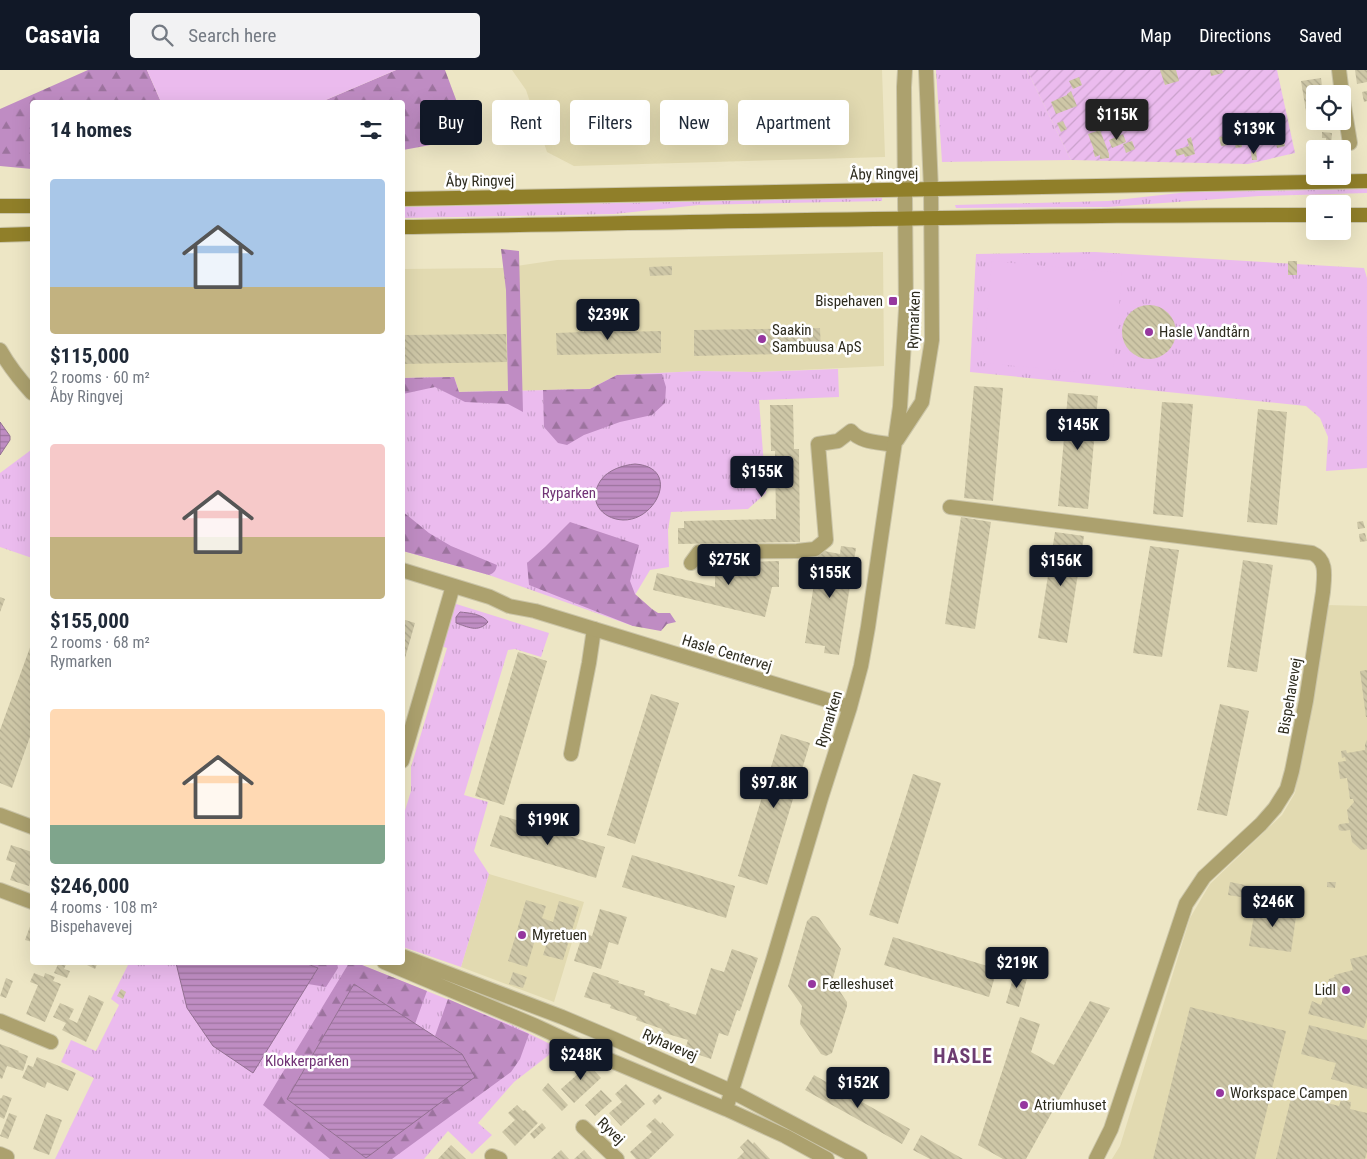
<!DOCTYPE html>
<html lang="en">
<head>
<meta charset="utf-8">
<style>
  :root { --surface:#fff; --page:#f2f2f3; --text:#1f2937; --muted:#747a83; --accent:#111827 }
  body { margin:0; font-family:"Roboto Condensed",sans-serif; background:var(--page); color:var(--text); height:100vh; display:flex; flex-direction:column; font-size:19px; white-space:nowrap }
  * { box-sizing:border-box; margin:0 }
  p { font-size:16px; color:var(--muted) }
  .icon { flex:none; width:28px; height:28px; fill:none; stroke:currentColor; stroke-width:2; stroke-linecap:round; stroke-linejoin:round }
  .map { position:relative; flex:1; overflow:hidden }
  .details { position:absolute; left:30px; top:30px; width:375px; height:865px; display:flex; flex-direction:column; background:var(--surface); border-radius:5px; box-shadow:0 5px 20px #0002 }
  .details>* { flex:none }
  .guide { position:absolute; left:420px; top:30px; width:475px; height:45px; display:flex; gap:10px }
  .tools { position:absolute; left:1306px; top:15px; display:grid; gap:10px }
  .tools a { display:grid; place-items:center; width:45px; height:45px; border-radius:5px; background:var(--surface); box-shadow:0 5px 20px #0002; font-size:25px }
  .price { position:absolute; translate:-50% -42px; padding:0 11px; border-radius:5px; background:var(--accent); color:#fff; font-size:16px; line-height:32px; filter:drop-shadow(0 1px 2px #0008) }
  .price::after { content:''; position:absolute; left:50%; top:30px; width:15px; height:11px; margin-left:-8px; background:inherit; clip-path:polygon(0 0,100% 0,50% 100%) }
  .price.current { background:#222; color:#fff }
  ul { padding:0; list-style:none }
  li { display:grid; align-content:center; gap:10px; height:265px; padding:0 20px }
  li span { display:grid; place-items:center; height:155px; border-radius:5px; color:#555 }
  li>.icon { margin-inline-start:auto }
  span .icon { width:90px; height:90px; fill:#fffc; stroke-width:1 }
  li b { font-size:21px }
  h2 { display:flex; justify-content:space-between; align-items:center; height:60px; padding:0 20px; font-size:21px }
  .tag { padding:0 18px; border-radius:5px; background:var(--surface); box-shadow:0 5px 20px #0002; font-size:18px; line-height:45px }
  .tag.current { background:var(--accent); color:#fff }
  header { display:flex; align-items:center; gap:30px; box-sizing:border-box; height:70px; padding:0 25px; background:var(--accent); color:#fff }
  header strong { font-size:24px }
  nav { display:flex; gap:28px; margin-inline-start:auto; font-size:18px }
  .search { width:350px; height:45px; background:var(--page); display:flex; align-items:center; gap:12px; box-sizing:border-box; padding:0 18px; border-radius:5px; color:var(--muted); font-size:19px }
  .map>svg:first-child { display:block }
  .built { fill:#e2dab1 }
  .grass { fill:url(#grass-tufts) }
  .forest { fill:url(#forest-firs) }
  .garden { fill:url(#garden-furrows) }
  .pitch { fill:#ebbbee }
  .water { fill:url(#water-rules); stroke:#937092 }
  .building { fill:url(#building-back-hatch) }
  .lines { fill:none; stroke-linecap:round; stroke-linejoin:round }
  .minor-casing { stroke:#cac4a7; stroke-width:16 }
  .tertiary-casing { stroke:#cac4a7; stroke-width:16 }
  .secondary-casing { stroke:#cac4a7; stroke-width:16 }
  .minor { stroke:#aca16e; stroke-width:14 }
  .tertiary { stroke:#aca16e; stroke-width:14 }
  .secondary { stroke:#907f29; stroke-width:14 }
  .poi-dot { fill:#96379f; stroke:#fff; stroke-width:2 }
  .labels { text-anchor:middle; stroke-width:5; stroke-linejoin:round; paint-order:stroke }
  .street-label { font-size:15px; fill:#2d2b1e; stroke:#fff }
  .poi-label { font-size:15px; fill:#2d2b1e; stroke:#fff; text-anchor:start }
  .park-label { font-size:15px; fill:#703275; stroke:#fff }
  .district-label { font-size:20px; font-weight:bold; letter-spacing:1px; fill:#6d3d71; stroke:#fff }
</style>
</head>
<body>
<header>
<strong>Casavia</strong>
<div class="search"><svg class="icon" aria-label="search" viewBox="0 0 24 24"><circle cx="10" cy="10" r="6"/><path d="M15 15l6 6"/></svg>Search here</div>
<nav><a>Map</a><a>Directions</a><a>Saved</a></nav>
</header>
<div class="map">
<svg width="1367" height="1089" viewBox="0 0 1367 1089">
  <defs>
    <pattern id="grass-tufts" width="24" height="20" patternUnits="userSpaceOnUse" patternTransform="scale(1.25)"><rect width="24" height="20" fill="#ebbbee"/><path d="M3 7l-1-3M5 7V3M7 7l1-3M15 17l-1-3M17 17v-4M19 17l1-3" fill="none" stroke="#caa1cc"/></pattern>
    <pattern id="forest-firs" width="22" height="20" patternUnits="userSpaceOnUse" patternTransform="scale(1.25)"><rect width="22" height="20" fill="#bf8cc3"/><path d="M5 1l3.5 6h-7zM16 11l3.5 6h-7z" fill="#9c739e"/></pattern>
    <pattern id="garden-furrows" width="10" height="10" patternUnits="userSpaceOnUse" patternTransform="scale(1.25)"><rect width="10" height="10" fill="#ebbbee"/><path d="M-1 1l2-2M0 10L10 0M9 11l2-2" fill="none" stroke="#caa1cc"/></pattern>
    <pattern id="water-rules" width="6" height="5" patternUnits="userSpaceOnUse" patternTransform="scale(1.25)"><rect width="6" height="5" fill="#bf8dc3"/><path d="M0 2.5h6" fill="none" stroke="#9c739e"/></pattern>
    <pattern id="building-back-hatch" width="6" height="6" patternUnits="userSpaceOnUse" patternTransform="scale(1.25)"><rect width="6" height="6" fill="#cec7a7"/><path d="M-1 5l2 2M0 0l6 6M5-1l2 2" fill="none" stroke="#b1ab8f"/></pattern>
  </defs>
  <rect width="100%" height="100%" fill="#ede6c5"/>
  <path class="built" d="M 512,0 L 882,0 L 885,87 L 574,96 L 547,82 L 526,20 Z
    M 883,182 L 884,296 L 755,302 L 699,301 L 617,305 L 590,319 L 459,322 L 454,307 L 403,308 L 402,199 L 502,198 L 557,190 Z
    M 1326,535 L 1367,536 L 1367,1089 L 1112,1089 L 1120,1076 L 1190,848 L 1210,814 L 1282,745 L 1295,723 Z
    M 489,804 L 584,832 L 554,932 L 461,897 Z"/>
  <path class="grass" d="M 936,0 L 1027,0 L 1071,90 L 942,92 Z
    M 1367,119 L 1367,123 L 1259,126 L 1108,137 L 956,138 L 955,135 L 1108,131 L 1188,122 Z
    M 882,128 L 882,131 L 699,135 L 614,144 L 402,148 L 403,137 Z
    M 1095,182 L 1364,198 L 1367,208 L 1367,398 L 1326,401 L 1328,367 L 1320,348 L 1306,336 L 970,302 L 976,184 Z
    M 838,299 L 839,327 L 759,330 L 766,423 L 748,439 L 671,442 L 668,460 L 669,497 L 650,500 L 635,525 L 633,556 L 489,505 L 403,481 L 403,308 L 454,307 L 459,322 L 590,319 L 617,305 L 699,301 L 755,302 Z
    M 31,380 L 32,380 L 32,488 L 0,477 L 0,403 Z
    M 453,533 L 549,563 L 541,587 L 515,579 L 508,580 L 464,725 L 488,732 L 474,781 L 489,804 L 461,897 L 403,877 L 403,747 L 411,721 L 411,697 L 447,578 L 441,576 Z
    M 129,893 L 357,893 L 514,956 L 558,978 L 514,1012 L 478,1053 L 492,1065 L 472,1084 L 448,1061 L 424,1089 L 55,1089 L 94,1008 L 61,992 L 71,970 L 96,981 L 119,935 L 111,929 Z"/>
  <path class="forest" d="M 88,0 L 147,0 L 161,32 L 32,32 L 32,99 L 0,96 L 0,39 Z
    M 396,0 L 445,0 L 467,59 L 436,74 L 403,80 L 402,32 L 321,32 Z
    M 501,179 L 519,181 L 523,342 L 508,334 L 465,332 L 435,317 L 403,324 L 403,308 L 454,307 L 459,322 L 508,321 L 506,220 Z
    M 662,304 L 666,317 L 665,333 L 652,345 L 620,352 L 584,365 L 567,375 L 558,373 L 544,357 L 543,320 L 590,319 L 617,305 Z
    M 402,441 L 429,463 L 451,476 L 497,495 C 496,501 494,503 489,505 L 403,481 Z
    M 570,452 L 639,475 L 630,511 L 635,524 L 652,539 L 658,543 L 670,543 L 676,552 L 667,554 L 661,561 L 633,556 L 529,515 L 527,493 L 545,477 Z
    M 305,893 L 337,893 L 338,898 L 326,917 L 308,914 L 318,898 Z
    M 349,893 L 357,893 L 427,921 L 415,954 L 354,914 L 287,1029 L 366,1088 L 462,984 L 435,966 L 448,929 L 529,964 L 520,989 L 511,1002 L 392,1089 L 330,1089 L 263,1035 Z"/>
  <path class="garden" d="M 1027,0 L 1277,0 L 1295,83 L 1248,94 L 1071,90 Z"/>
  <path class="pitch" d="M 147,0 L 396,0 L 321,32 L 161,32 Z
    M 992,191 L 1122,203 L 1113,305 L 983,293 Z"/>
  <path class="water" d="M 0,352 L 10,366 L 10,370 L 0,385 Z
    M 635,394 C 681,397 657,451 623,450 C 601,449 587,430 601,410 C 608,400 623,395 635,394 Z
    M 460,542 C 469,543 483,544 488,552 C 478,563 468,557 456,553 L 456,547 Z
    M 305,893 L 318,898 L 253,1003 L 213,976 L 187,938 L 176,893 Z
    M 354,914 L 462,984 L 475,1007 L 366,1088 L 287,1029 Z"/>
  <path class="building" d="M 1160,0 L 1176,0 L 1179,11 L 1165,15 Z
    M 1210,0 L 1222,0 L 1223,3 L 1211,6 Z
    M 1355,0 L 1367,0 L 1367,12 L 1357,14 Z
    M 1079,7 L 1082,15 L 1073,19 L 1069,11 Z
    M 1321,8 L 1323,24 L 1315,24 L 1315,51 L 1328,51 L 1328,56 L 1309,59 L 1301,11 Z
    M 1071,21 L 1077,36 L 1056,44 L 1051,32 L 1067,25 L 1067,24 Z
    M 1367,21 L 1367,31 L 1364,32 L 1362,22 Z
    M 1103,37 L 1105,43 L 1097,46 L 1095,39 Z
    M 1277,50 L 1279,57 L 1280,57 L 1285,76 L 1277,78 L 1276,72 L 1267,74 L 1264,61 L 1268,60 L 1267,56 L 1272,54 L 1271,51 Z
    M 1063,51 L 1067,59 L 1061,62 L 1057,53 Z
    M 1236,57 L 1237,65 L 1234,66 L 1236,72 L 1241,71 L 1242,77 L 1236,78 L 1235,74 L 1221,76 L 1219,67 L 1226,66 L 1224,59 Z
    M 1100,60 L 1109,84 L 1109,88 L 1100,89 L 1100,85 L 1095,87 L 1093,80 L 1094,80 L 1088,64 Z
    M 1322,62 L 1332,63 L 1331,75 L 1326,75 L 1326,68 L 1322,68 Z
    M 1123,64 L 1126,72 L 1112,78 L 1109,70 Z
    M 1191,67 L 1195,84 L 1185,87 L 1184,84 L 1177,86 L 1175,80 L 1189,76 L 1187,69 Z
    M 1132,71 L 1135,79 L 1126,83 L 1123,74 Z
    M 1256,80 L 1257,90 L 1252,90 L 1251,81 Z
    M 1288,191 L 1297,191 L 1297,205 L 1288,205 Z
    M 672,196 L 672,205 L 650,206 L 649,197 Z
    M1122 262a27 27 0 1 1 54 0a27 27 0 1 1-54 0Z
    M 620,253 L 620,262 L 661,261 L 661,283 L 557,285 L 556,263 L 584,262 L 583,254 Z
    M 820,258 L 821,283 L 694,286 L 694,260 Z
    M 506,264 L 507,292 L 402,294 L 402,265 Z
    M 974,316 L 1003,318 L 993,431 L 964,428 Z
    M 1068,323 L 1098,326 L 1088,439 L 1058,436 Z
    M 1162,332 L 1193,334 L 1183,447 L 1153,444 Z
    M 770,335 L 793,335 L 794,379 L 799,379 L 800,472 L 678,474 L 678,458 L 684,458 L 684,451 L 776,449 L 775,381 L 771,381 Z
    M 1258,339 L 1287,342 L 1277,455 L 1247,452 Z
    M 961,447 L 991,452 L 975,559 L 945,554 Z
    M 1363,451 L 1365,458 L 1358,459 L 1357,452 Z
    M 1055,462 L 1084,466 L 1067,573 L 1038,568 Z
    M 1365,463 L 1367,471 L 1360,472 L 1359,464 Z
    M 841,476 L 856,478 L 839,585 L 824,583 L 825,576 L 805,573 L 819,480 L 840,484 Z
    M 1150,476 L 1179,480 L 1162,587 L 1133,583 Z
    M 1243,490 L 1273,495 L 1257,602 L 1227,597 Z
    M 779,491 L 779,517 L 772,517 L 765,547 L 653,520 L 657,503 L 715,517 L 715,493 Z
    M 0,527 L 5,529 L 0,542 Z
    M 402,549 L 415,553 L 403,595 L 402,595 Z
    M 32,572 L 32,661 L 12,718 L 0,713 L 0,660 Z
    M 518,582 L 547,591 L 504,735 L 475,726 Z
    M 1367,600 L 1367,647 L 1366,647 L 1360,601 Z
    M 651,624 L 679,633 L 635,774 L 607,765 Z
    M 1220,634 L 1249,641 L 1227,746 L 1197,740 Z
    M 781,664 L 810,673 L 767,815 L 738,806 Z
    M 1367,670 L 1367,779 L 1361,780 L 1352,772 L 1350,760 L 1342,761 L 1339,760 L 1338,756 L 1340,754 L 1349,753 L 1347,740 L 1354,732 L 1353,729 L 1350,729 L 1347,708 L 1340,709 L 1338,692 L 1346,691 L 1345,687 L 1342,688 L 1341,681 L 1346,680 L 1347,683 L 1365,680 L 1365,674 Z
    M 913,704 L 941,713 L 898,854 L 869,845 Z
    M 500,745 L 605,777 L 596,808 L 490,776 Z
    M 11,775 L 32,782 L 32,805 L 29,816 L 10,810 L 16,793 L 6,790 Z
    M 632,785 L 735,816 L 726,848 L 622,817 Z
    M 1230,812 L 1255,817 L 1253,829 L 1228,825 Z
    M 1327,812 L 1336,812 L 1335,818 L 1327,817 Z
    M 526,830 L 546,836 L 542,848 L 553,852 L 559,831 L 579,837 L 563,890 L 543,885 L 549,867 L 537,863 L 527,897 L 508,891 Z
    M 1256,833 L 1297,840 L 1291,882 L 1249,876 Z
    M 600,839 L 627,847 L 618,875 L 609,872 L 601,899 L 574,891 L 583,863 L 592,866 Z
    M 812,846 L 815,846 L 819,848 L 841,879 L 833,908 L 833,911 L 847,932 L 847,936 L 832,983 L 826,986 L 821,984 L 800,954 L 802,936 L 788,916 L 807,851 Z
    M 32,851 L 32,872 L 25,870 Z
    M 893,867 L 997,899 L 989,927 L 884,895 Z
    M 732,879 L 758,888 L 740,941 L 737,940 L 728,966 L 719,963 L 711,989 L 685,980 L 688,970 L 661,962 L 662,959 L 636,950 L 637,947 L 610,938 L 611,935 L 584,927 L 593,902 L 619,911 L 618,913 L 645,921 L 644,925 L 670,934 L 669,936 L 696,945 L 711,898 L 724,902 Z
    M 1367,885 L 1367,948 L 1364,958 L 1308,944 L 1312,931 L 1321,935 L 1329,909 L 1335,907 L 1334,905 L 1353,900 L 1350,889 Z
    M 59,892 L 67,892 L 64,899 L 70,901 L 67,908 L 54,903 Z
    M 81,892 L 98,892 L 95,899 Z
    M 1015,901 L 1028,905 L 1019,937 L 1006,933 Z
    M 513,902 L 527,907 L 523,918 L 509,914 Z
    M 34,903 L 44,907 L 45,903 L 55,907 L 53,911 L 61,914 L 45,952 L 26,944 L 38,915 L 30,912 Z
    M 6,908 L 13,911 L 6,928 L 0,926 Z
    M 121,919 L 126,922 L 123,929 L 117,926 Z
    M 89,925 L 104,932 L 86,972 L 62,960 L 66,953 L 53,947 L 60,933 L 74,939 L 69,949 L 77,953 Z
    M 1090,931 L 1110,938 L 1026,1089 L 1003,1089 L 978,1075 L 1020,947 L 1040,954 L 1031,982 L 1054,995 Z
    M 1190,937 L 1286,961 L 1255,1089 L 1153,1089 Z
    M 1309,955 L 1367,970 L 1367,1019 L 1331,1009 L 1336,993 L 1301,984 Z
    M 0,974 L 19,981 L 18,982 L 28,986 L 23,1001 L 7,996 L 2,1009 L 0,1008 Z
    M 37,987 L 76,1003 L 68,1021 L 47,1012 L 45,1018 L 22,1008 L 28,995 L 33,997 Z
    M 584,989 L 601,1008 L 574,1033 L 561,1019 L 579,1003 L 574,997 Z
    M 814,1005 L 910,1059 L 902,1074 L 805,1020 Z
    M 548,1013 L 568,1035 L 562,1041 L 542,1020 Z
    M 626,1014 L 645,1034 L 621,1056 L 609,1043 L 622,1032 L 615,1024 Z
    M 601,1020 L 612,1031 L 595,1046 L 585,1035 Z
    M 659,1024 L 662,1028 L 655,1035 L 652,1031 Z
    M 1292,1024 L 1339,1036 L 1341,1030 L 1351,1032 L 1350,1039 L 1367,1043 L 1367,1082 L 1365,1089 L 1276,1089 Z
    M 3,1025 L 12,1028 L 4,1049 L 0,1047 L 0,1028 L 1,1029 Z
    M 517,1035 L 523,1041 L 525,1040 L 538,1053 L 515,1076 L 502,1062 L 515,1050 L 508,1043 Z
    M 9,1043 L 17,1046 L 8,1069 L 0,1066 Z
    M 46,1044 L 62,1050 L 49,1085 L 33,1079 Z
    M 655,1048 L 661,1054 L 662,1052 L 674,1065 L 649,1089 L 636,1089 L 630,1082 L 652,1062 L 646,1056 Z
    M 542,1053 L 546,1058 L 534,1069 L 530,1064 Z
    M 921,1065 L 963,1089 L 930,1089 L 913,1080 Z
    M 748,1069 L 753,1074 L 754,1072 L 770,1089 L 737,1089 L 744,1082 L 740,1077 Z
    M 451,1075 L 466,1089 L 438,1089 Z
    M 561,1080 L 569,1089 L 551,1089 Z
    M 584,1080 L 592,1089 L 574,1089 Z"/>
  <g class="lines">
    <defs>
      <path id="minor" d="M 1339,0 L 1342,24
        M 1342,24 L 1350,73
        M 950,437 L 1312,483 C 1328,490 1324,507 1323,522 L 1306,631 L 1292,701 L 1287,719 L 1275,738 L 1261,754 L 1204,807 L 1186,834 L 1111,1059 L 1096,1089
        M 691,493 L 699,482 L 797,481 L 815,479 L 826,470 L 818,374 L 838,371 L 851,361 C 861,373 879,372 894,375
        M 571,684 L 589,593 L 594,559
        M 402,691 L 453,516
        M 0,820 L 32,832
        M 0,951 L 51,972
        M 583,1057 L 617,1089
        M 0,1084 L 7,1087
        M 492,1086 L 500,1089"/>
      <path id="tertiary" d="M 0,280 C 9,296 20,310 32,323
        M 897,370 L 922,332 L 932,270 L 931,119 L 926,0
        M 402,500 L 490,527 L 509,536 L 535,541 L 850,637
        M 0,745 L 32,757
        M 402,886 L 562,947 L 614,969 L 731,1021 L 860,1089
        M 384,892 L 536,956 L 607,989 L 726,1039 L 785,1066 L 827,1089
        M 726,1039 L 773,890 L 821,728 L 850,637 L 861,596 L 868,557 L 900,337 L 906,239 L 904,17 L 905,0"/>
      <path id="secondary" d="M 402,129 L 1367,111
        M 0,136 L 32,136
        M 1342,145 L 1367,145
        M 402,157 C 707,152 1011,145 1315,145
        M 0,165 L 32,164"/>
    </defs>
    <use href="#minor" class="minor-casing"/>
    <use href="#tertiary" class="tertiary-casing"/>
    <use href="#secondary" class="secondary-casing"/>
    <use href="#minor" class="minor"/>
    <use href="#tertiary" class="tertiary"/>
    <use href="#secondary" class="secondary"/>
  </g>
  <g class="poi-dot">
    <rect x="888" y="226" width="10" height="10" rx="2.5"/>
    <circle cx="1149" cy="262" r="5"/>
    <circle cx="762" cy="269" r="5"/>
    <circle cx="522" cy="865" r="5"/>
    <circle cx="812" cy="914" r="5"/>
    <circle cx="1346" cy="920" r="5"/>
    <circle cx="1220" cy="1023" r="5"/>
    <circle cx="1024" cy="1035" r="5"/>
  </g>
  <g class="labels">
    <g class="street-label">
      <text transform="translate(884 104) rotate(-1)" y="5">Åby Ringvej</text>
      <text transform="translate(480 111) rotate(-1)" y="5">Åby Ringvej</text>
      <text transform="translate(914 250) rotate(-88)" y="5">Rymarken</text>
      <text transform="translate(727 583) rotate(17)" y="5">Hasle Centervej</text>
      <text transform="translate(1290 626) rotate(-80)" y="5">Bispehavevej</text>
      <text transform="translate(829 649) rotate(-73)" y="5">Rymarken</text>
      <text transform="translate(670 975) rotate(24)" y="5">Ryhavevej</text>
      <text transform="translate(611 1061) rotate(44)" y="5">Ryvej</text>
    </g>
    <g class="poi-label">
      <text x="883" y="236" text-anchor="end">Bispehaven</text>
      <text x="772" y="265">Saakin<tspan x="772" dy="17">Sambuusa ApS</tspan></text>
      <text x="1159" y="267">Hasle Vandtårn</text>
      <text x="532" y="870">Myretuen</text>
      <text x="822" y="919">Fælleshuset</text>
      <text x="1336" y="925" text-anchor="end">Lidl</text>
      <text x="1230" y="1028">Workspace Campen</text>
      <text x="1034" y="1040">Atriumhuset</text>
    </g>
    <g class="park-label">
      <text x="569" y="428">Ryparken</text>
      <text x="307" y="996">Klokkerparken</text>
    </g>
    <g class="district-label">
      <text x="963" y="993">HASLE</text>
    </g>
  </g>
</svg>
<div class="tools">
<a><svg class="icon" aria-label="locate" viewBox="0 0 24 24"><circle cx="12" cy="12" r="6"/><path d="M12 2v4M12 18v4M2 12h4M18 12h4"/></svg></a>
<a>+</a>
<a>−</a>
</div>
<b class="price current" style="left:1117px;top:71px">$115K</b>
<b class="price" style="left:1254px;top:85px">$139K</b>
<b class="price" style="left:608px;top:271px">$239K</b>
<b class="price" style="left:1078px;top:381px">$145K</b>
<b class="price" style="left:762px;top:428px">$155K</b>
<b class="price" style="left:729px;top:516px">$275K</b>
<b class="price" style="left:1061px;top:517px">$156K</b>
<b class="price" style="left:830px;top:529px">$155K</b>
<b class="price" style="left:774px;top:739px">$97.8K</b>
<b class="price" style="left:548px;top:776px">$199K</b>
<b class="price" style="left:1273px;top:858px">$246K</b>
<b class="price" style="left:1017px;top:919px">$219K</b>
<b class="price" style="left:581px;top:1011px">$248K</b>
<b class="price" style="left:858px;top:1039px">$152K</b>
<div class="guide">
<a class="tag current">Buy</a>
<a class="tag">Rent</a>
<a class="tag">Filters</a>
<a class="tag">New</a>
<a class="tag">Apartment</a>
</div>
<section class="details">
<h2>14 homes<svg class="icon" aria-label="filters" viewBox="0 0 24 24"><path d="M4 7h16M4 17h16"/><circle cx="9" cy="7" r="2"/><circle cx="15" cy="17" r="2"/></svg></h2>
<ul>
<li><span style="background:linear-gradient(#a9c7e8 70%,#c2b280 0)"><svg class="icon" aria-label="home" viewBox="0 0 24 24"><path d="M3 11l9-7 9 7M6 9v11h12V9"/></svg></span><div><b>$115,000</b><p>2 rooms · 60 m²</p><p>Åby Ringvej</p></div></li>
<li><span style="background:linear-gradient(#f6c9c9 60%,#c2b280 0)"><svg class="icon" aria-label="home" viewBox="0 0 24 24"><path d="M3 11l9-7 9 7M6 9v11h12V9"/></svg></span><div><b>$155,000</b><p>2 rooms · 68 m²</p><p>Rymarken</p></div></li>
<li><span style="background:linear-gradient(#ffd9b3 75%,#7fa58c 0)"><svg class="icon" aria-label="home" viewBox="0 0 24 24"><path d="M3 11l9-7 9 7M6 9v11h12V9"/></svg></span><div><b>$246,000</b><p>4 rooms · 108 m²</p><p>Bispehavevej</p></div></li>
</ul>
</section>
</div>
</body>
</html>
